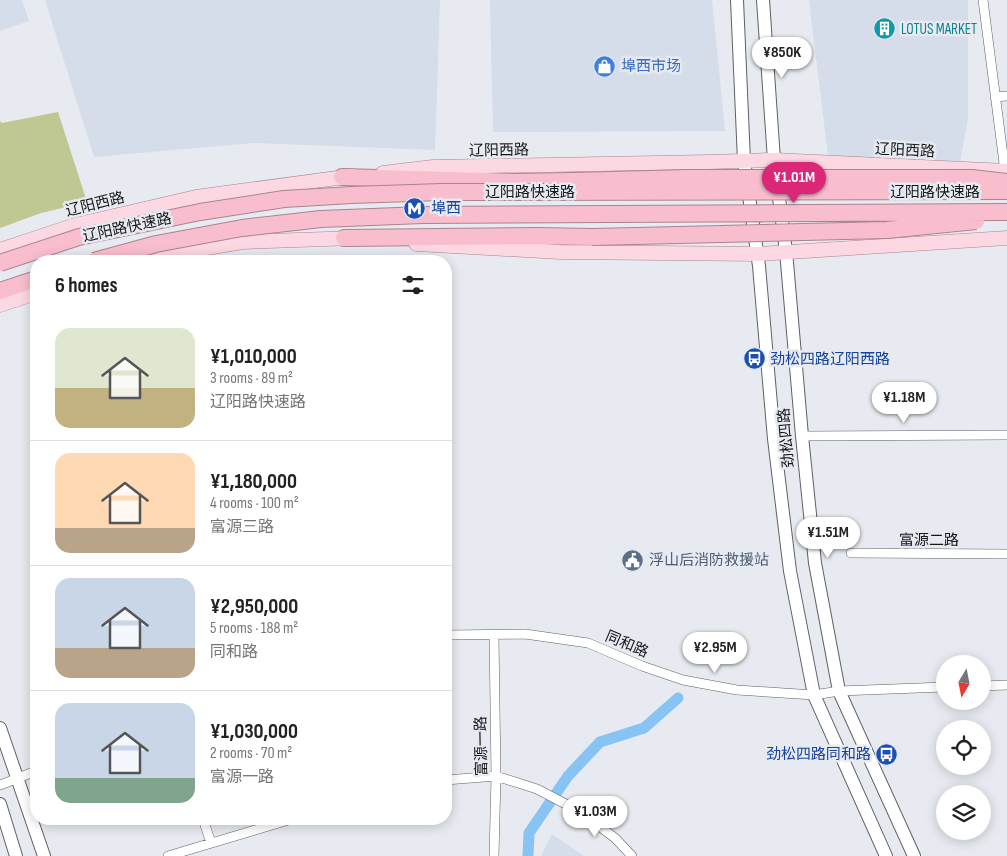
<!DOCTYPE html>
<html lang="en">
<head>
<meta charset="utf-8">
<style>
  :root { --surface:#fff; --page:#f2f2f2; --text:#222; --muted:#767676; --line:#e0e0e0; --accent:#db2777 }
  body { margin:0; font-family:"Sofia Sans Condensed","Noto Sans SC",sans-serif; background:var(--page); color:var(--text); height:100vh; display:flex; flex-direction:column; font-size:19px; white-space:nowrap }
  * { box-sizing:border-box; margin:0 }
  p { font-size:16px; color:var(--muted) }
  .icon { flex:none; width:28px; height:28px; fill:none; stroke:currentColor; stroke-width:2; stroke-linecap:round; stroke-linejoin:round }
  .map { position:relative; flex:1; overflow:hidden }
  .details { position:absolute; left:30px; top:255px; width:422px; height:570px; display:flex; flex-direction:column; background:var(--surface); border-radius:20px; box-shadow:0 2px 12px #0003 }
  .details>* { flex:none }
  .needle { width:32px; rotate:190deg }
  .fabs { position:absolute; left:936px; top:655px; display:grid; gap:10px }
  .fabs a { display:grid; place-items:center; width:55px; height:55px; border-radius:50%; background:var(--surface); box-shadow:0 2px 12px #0003; font-size:25px }
  .price { position:absolute; translate:-50% -42px; padding:0 11px; border-radius:18px; background:#fff; color:#222; font-size:16px; line-height:32px; filter:drop-shadow(0 1px 2px #0008) }
  .price::after { content:''; position:absolute; left:50%; top:30px; width:15px; height:11px; margin-left:-8px; background:inherit; clip-path:polygon(0 0,100% 0,50% 100%) }
  .price.current { background:var(--accent); color:#fff }
  ul { padding:0; list-style:none }
  li { display:flex; align-items:center; gap:15px; height:125px; padding:0 25px }
  li+li { border-top:1px solid var(--line) }
  li span { display:grid; place-items:center; flex:none; width:140px; height:100px; border-radius:15px; color:#555 }
  li>.icon { margin-inline-start:auto }
  span .icon { width:60px; height:60px; fill:#fffc; stroke-width:1 }
  li b { font-size:21px }
  h2 { display:flex; justify-content:space-between; align-items:center; height:60px; padding:0 25px; font-size:21px }
  .map>svg:first-child { display:block }
  .built { fill:#d6ddea }
  .green { fill:#bfc793 }
  .lines { fill:none; stroke-linecap:round; stroke-linejoin:round }
  .canal { stroke:#88c4f3; stroke-width:11 }
  .street-casing { stroke:#5e6066; stroke-width:10 }
  .secondary-casing { stroke:#5e6066; stroke-width:14 }
  .primary-casing { stroke:#aa848f; stroke-width:15 }
  .highway-casing { stroke:#aa848f; stroke-width:18 }
  .street { stroke:#fff; stroke-width:9 }
  .secondary { stroke:#fff; stroke-width:12 }
  .primary { stroke:#fbd8e2; stroke-width:14 }
  .highway { stroke:#f9bece; stroke-width:16 }
  .highway-bridge-casing { stroke:#aa848f; stroke-width:18; stroke-linecap:butt }
  .highway-bridge { stroke:#f9bece; stroke-width:16 }
  .labels { text-anchor:middle; stroke-width:5; stroke-linejoin:round; paint-order:stroke }
  .culture-label { font-size:15px; fill:#0d838f; stroke:#e7eaf0; text-anchor:start }
  .shop-label { font-size:15px; fill:#366cbe; stroke:#e7eaf0; text-anchor:start }
  .street-label { font-size:15px; fill:#161719; stroke:#e7eaf0 }
  .transit-label { font-size:15px; fill:#164399; stroke:#e7eaf0; text-anchor:start }
  .service-label { font-size:15px; fill:#4e5e75; stroke:#e7eaf0; text-anchor:start }
</style>
</head>
<body>
<div class="map">
<svg width="1007" height="856" viewBox="0 0 1007 856">
  <rect width="100%" height="100%" fill="#e7eaf0"/>
  <path class="built" d="M 0,0 L 22,0 L 29,21 L 0,31 Z
    M 45,0 L 440,0 L 435,150 L 254,143 L 94,157 Z
    M 490,0 L 712,0 L 725,131 L 493,132 Z
    M 809,0 L 968,0 L 968,118 L 960,163 L 828,156 Z
    M 552,834 L 584,856 L 541,856 Z"/>
  <path class="green" d="M 58,112 L 87,202 L 41,213 L 0,228 L 0,121 L 2,123 Z"/>
  <g class="lines">
    <path class="canal" d="M 528,856 L 529,833 L 568,776 L 600,742 L 644,728 L 678,698"/>
    <defs>
      <path id="street" d="M 983,0 L 1005,171
        M 995,97 L 1007,96
        M 802,436 L 1007,435
        M 851,553 L 1007,554
        M 446,635 L 525,634 L 588,643 L 642,666 L 683,680 L 737,690 L 814,695 L 839,691 L 945,687
        M 982,686 L 1007,685
        M 446,780 L 496,776 L 537,789 L 579,811 L 615,838 L 632,856
        M 0,785 L 36,771
        M 203,819 L 211,843
        M 168,856 L 292,819
        M 494,856 L 496,776 L 494,635"/>
      <path id="secondary" d="M 737,0 L 744,161 L 759,266 L 774,439 L 790,571 L 814,695 L 886,856
        M 763,0 L 774,160 L 786,251 L 802,436 L 815,563 L 839,691 L 914,856
        M 0,728 L 44,856
        M 0,804 L 16,856"/>
      <path id="primary" d="M 383,173 L 433,167 L 708,162 L 774,160 L 1007,171
        M 416,244 L 560,252 L 757,254 L 1007,238
        M 0,250 L 75,225 L 196,197 L 352,176
        M 143,261 L 177,253 L 243,242 L 355,238
        M 0,305 L 36,293"/>
      <path id="highway" d="M 342,177 L 515,182 L 572,181
        M 344,238 L 538,236 L 592,237
        M 0,291 L 36,279"/>
    </defs>
    <use href="#street" class="street-casing"/>
    <use href="#secondary" class="secondary-casing"/>
    <use href="#primary" class="primary-casing"/>
    <use href="#highway" class="highway-casing"/>
    <use href="#street" class="street"/>
    <use href="#secondary" class="secondary"/>
    <use href="#primary" class="primary"/>
    <use href="#highway" class="highway"/>
    <defs>
      <path id="highway-bridge" d="M 572,181 L 688,178 L 972,178 L 1007,182
        M 592,237 L 887,230 L 976,221
        M 94,261 L 156,244 L 242,228 L 321,219 L 423,215 L 1007,212
        M 0,263 L 79,237 L 200,212 L 284,199 L 351,195 L 442,192 L 1007,191"/>
    </defs>
    <use href="#highway-bridge" class="highway-bridge-casing"/>
    <use href="#highway-bridge" class="highway-bridge"/>
  </g>
  <defs>
    <symbol id="building-disc" viewBox="-11 -11 22 22"><circle r="9.5" fill="#0f9aa8" stroke="#e7eaf0"/><path d="M-4-6H4V6H1V3H-1V6H-4ZM-2.5-4.3h1.7v1.8h-1.7ZM.8-4.3h1.7v1.8H.8ZM-2.5-1h1.7V.8h-1.7ZM.8-1h1.7V.8H.8Z" fill="#fff"/></symbol>
    <symbol id="shop-disc" viewBox="-11 -11 22 22"><circle r="9.5" fill="#3f7fe0" stroke="#e7eaf0"/><path d="M-5-2.5h2.3a2.7 3.5 0 0 1 5.4 0H5L5.5 6h-11ZM-1.5-2.5h3a1.5 2.3 0 0 0-3 0Z" fill="#fff"/></symbol>
    <symbol id="metro-disc" viewBox="-11 -11 22 22"><circle r="9.5" fill="#1a4fb4" stroke="#e7eaf0"/><path d="M-5.5 5V-5H-3L0 0L3-5H5.5V5H3V-.5L0 4L-3-.5V5Z" fill="#fff"/></symbol>
    <symbol id="bus-disc" viewBox="-11 -11 22 22"><circle r="9.5" fill="#1a4fb4" stroke="#e7eaf0"/><path d="M-5-6H5V4H4V6H2V4H-2V6H-4V4H-5ZM-3.5-4V0h7V-4ZM-3.5 1.2v1.5H-2V1.2ZM2 1.2v1.5H3.5V1.2Z" fill="#fff"/></symbol>
    <symbol id="civic-disc" viewBox="-11 -11 22 22"><circle r="9.5" fill="#5c6f8a" stroke="#e7eaf0"/><path d="M-.6-6.5H3V-4.5H.6V-3L4-1V1h2V6H-6V1h2V-1L-.6-3ZM-1.2 2.5V6h2.4V2.5Z" fill="#fff"/></symbol>
  </defs>
  <g fill-rule="evenodd">
    <use href="#building-disc" x="872" y="16" width="25" height="25"/>
    <use href="#shop-disc" x="592" y="54" width="25" height="25"/>
    <use href="#metro-disc" x="402" y="196" width="25" height="25"/>
    <use href="#bus-disc" x="742" y="346" width="25" height="25"/>
    <use href="#civic-disc" x="620" y="548" width="25" height="25"/>
    <use href="#bus-disc" x="874" y="742" width="25" height="25"/>
  </g>
  <g class="labels">
    <g class="culture-label">
      <text x="901" y="34">LOTUS MARKET</text>
    </g>
    <g class="shop-label">
      <text x="621" y="71">埠西市场</text>
    </g>
    <g class="street-label">
      <text transform="translate(499 150) rotate(-1)" y="5">辽阳西路</text>
      <text transform="translate(905 150) rotate(3)" y="5">辽阳西路</text>
      <text x="530" y="197">辽阳路快速路</text>
      <text x="935" y="197">辽阳路快速路</text>
      <text transform="translate(95 204) rotate(-14)" y="5">辽阳西路</text>
      <text transform="translate(127 227) rotate(-12)" y="5">辽阳路快速路</text>
      <text transform="translate(786 438) rotate(-95)" y="5">劲松四路</text>
      <text x="929" y="545">富源二路</text>
      <text transform="translate(627 644) rotate(23)" y="5">同和路</text>
      <text transform="translate(481 746) rotate(-91)" y="5">富源一路</text>
    </g>
    <g class="transit-label">
      <text x="431" y="213">埠西</text>
      <text x="770" y="364">劲松四路辽阳西路</text>
      <text x="871" y="759" text-anchor="end">劲松四路同和路</text>
    </g>
    <g class="service-label">
      <text x="649" y="565">浮山后消防救援站</text>
    </g>
  </g>
</svg>
<div class="fabs">
<a><svg class="needle" viewBox="-14 -14 28 28"><path d="M0-13l5 13h-10z" fill="#e53935"/><path d="M0 13l5-13h-10z" fill="#767676"/></svg></a>
<a><svg class="icon" aria-label="locate" viewBox="0 0 24 24"><circle cx="12" cy="12" r="6"/><path d="M12 2v4M12 18v4M2 12h4M18 12h4"/></svg></a>
<a><svg class="icon" aria-label="layers" viewBox="0 0 24 24"><path d="M12 4l9 5-9 5-9-5zM3 14l9 5 9-5"/></svg></a>
</div>
<b class="price" style="left:782px;top:79px">¥850K</b>
<b class="price current" style="left:794px;top:204px">¥1.01M</b>
<b class="price" style="left:904px;top:424px">¥1.18M</b>
<b class="price" style="left:828px;top:559px">¥1.51M</b>
<b class="price" style="left:715px;top:674px">¥2.95M</b>
<b class="price" style="left:595px;top:838px">¥1.03M</b>
<section class="details">
<h2>6 homes<svg class="icon" aria-label="filters" viewBox="0 0 24 24"><path d="M4 7h16M4 17h16"/><circle cx="9" cy="7" r="2"/><circle cx="15" cy="17" r="2"/></svg></h2>
<ul>
<li><span style="background:linear-gradient(#dfe7d0 60%,#c2b280 0)"><svg class="icon" aria-label="home" viewBox="0 0 24 24"><path d="M3 11l9-7 9 7M6 9v11h12V9"/></svg></span><div><b>¥1,010,000</b><p>3 rooms · 89 m²</p><p>辽阳路快速路</p></div></li>
<li><span style="background:linear-gradient(#ffd9b3 75%,#b9a48a 0)"><svg class="icon" aria-label="home" viewBox="0 0 24 24"><path d="M3 11l9-7 9 7M6 9v11h12V9"/></svg></span><div><b>¥1,180,000</b><p>4 rooms · 100 m²</p><p>富源三路</p></div></li>
<li><span style="background:linear-gradient(#c9d6e8 70%,#b9a48a 0)"><svg class="icon" aria-label="home" viewBox="0 0 24 24"><path d="M3 11l9-7 9 7M6 9v11h12V9"/></svg></span><div><b>¥2,950,000</b><p>5 rooms · 188 m²</p><p>同和路</p></div></li>
<li><span style="background:linear-gradient(#c9d6e8 75%,#7fa58c 0)"><svg class="icon" aria-label="home" viewBox="0 0 24 24"><path d="M3 11l9-7 9 7M6 9v11h12V9"/></svg></span><div><b>¥1,030,000</b><p>2 rooms · 70 m²</p><p>富源一路</p></div></li>
</ul>
</section>
</div>
</body>
</html>
